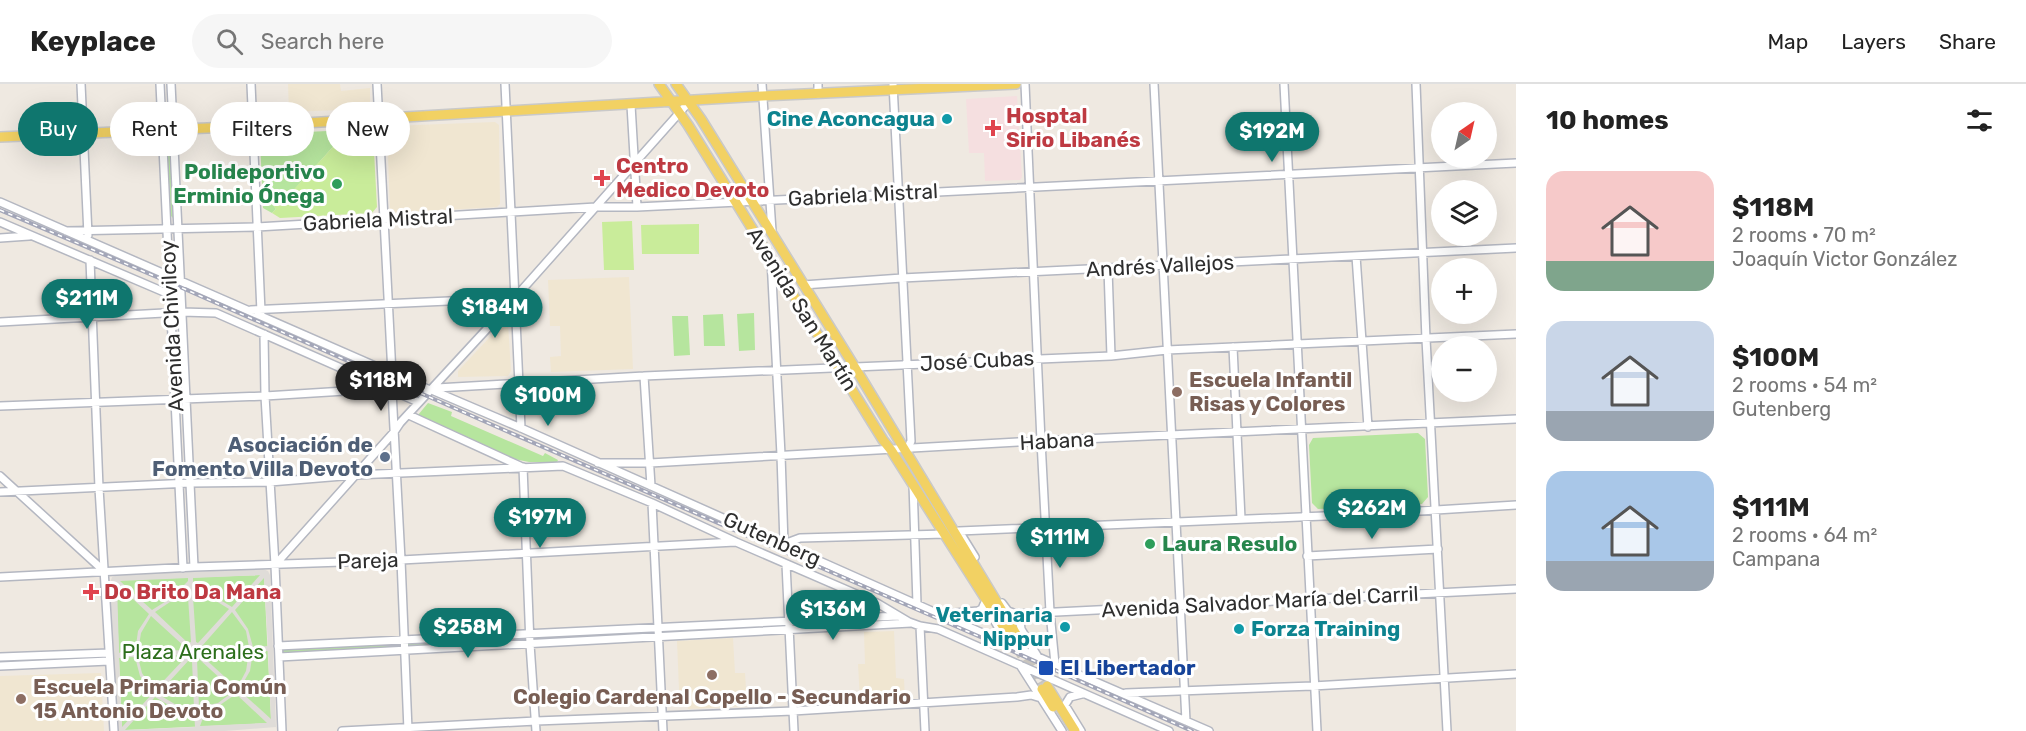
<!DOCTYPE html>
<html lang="en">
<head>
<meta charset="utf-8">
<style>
  :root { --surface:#fff; --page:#f6f6f6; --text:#222; --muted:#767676; --line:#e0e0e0; --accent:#0f766e }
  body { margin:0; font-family:Rubik,sans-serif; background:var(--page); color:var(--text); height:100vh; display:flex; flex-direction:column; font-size:22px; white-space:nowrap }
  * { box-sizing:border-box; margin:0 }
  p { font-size:20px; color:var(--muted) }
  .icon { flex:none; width:33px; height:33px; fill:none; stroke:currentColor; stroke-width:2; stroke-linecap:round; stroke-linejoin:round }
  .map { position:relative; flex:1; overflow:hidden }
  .sheet { display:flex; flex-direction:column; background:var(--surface); width:510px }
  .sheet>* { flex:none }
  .guide { position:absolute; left:18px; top:18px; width:570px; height:54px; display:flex; gap:12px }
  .needle { width:39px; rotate:34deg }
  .controls { position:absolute; left:1431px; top:18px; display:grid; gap:12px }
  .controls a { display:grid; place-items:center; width:66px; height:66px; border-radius:50%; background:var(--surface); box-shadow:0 6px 24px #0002; font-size:30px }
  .price { position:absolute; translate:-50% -51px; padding:0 14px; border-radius:21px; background:var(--accent); color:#fff; font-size:20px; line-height:39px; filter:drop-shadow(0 2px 3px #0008) }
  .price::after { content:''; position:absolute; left:50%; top:36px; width:18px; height:14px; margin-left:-9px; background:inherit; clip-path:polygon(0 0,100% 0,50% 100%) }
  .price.active { background:#222; color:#fff }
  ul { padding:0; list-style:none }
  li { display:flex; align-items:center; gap:18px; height:150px; padding:0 30px }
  li span { display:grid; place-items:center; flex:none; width:168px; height:120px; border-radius:18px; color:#555 }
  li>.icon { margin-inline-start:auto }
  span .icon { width:72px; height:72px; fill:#fffc; stroke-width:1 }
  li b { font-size:26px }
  h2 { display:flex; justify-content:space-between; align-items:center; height:72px; padding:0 30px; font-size:26px }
  .tag { padding:0 21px; border-radius:27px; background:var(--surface); box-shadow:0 6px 24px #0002; font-size:21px; line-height:54px }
  .tag.active { background:var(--accent); color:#fff }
  header { display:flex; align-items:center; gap:36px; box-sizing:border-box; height:84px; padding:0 30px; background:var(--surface); border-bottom:2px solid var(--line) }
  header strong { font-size:28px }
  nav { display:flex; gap:33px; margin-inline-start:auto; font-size:21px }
  .search { width:420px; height:54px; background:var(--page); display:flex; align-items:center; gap:15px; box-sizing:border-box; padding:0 21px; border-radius:33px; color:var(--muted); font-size:22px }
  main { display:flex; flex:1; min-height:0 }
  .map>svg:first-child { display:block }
  .education { fill:#f0e6d1 }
  .medical { fill:#f5dfe0 }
  .green { fill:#b6e59e }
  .pitch { fill:#c9ec9a }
  .plaza { fill:#dfdcd8; fill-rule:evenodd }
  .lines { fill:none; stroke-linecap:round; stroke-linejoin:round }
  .major-tunnel { stroke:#c8c4bd; stroke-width:9; stroke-dasharray:9 4.5; stroke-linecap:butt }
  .minor-casing { stroke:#b4b7c1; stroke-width:10 }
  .major-casing { stroke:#c9c9c9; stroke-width:12 }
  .minor { stroke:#fff; stroke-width:7 }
  .major { stroke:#f2d163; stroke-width:9 }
  .rail-casing { stroke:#a3a6b8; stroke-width:4 }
  .rail { stroke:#fff; stroke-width:1.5; stroke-dasharray:4.5; stroke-linecap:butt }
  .culture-dot { fill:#0f9aa8; stroke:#fff; stroke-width:2 }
  .health-dot { fill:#e0444e; stroke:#fff; stroke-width:2 }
  .leisure-dot { fill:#2e9e5b; stroke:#fff; stroke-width:2 }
  .education-dot { fill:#8d6e63; stroke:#fff; stroke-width:2 }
  .service-dot { fill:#5c6f8a; stroke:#fff; stroke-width:2 }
  .transit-dot { fill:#1a4fb4; stroke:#fff; stroke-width:2 }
  .labels { text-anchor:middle; stroke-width:6; stroke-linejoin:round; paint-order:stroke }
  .health-label { font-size:21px; font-weight:bold; fill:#be3a42; stroke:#fff; text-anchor:start }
  .culture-label { font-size:21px; font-weight:bold; fill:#0d838f; stroke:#fff; text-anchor:end }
  .leisure-label { font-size:21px; font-weight:bold; fill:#27864d; stroke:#fff; text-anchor:end }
  .street-label { font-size:21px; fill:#2e2e2e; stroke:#fff }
  .education-label { font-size:21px; font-weight:bold; fill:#785e54; stroke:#fff; text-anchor:start }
  .service-label { font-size:21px; font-weight:bold; fill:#4e5e75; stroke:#fff; text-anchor:end }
  .park-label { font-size:21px; fill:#2c6e1b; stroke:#fff }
  .transit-label { font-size:21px; font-weight:bold; fill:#164399; stroke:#fff; text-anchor:start }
</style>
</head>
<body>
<header>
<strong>Keyplace</strong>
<div class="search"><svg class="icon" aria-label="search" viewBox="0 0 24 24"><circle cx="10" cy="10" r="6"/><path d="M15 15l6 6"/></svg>Search here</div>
<nav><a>Map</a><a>Layers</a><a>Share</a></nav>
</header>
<main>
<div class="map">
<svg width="1516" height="647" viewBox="0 0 1516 647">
  <rect width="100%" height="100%" fill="#efe9e1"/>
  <path class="education" d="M 288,0 L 340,0 L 341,7 L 370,4 L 370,21 L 367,25 L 289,28 Z
    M 495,38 L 499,41 L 500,120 L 497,123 L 393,129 L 390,126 L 387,47 L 391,42 Z
    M 629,193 L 633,285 L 551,288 L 550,273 L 561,272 L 560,242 L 550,242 L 548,196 Z
    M 504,238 L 508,239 L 511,287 L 508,292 L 458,293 L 458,287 Z
    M 894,547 L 896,594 L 904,595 L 905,614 L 860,616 L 858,580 L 865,580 L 864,548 Z
    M 733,554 L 735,589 L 745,589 L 747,622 L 688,625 L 687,606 L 679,606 L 677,557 Z
    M 101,589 L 104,647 L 0,647 L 0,592 Z"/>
  <path class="medical" d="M 1017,12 L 1022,93 L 1020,96 L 985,97 L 984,69 L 969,69 L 966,15 Z"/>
  <path class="green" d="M 348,46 L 313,85 L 309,85 L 310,88 L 284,117 L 270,117 L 276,125 L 272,129 L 263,124 L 260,56 L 266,50 Z
    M 169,57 L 170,59 L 173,134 L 171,132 L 167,58 Z
    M 754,229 L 755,266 L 739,267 L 737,230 Z
    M 723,230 L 725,262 L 704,262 L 703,231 Z
    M 672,232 L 688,232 L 690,271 L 674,272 Z
    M 428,319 L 452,328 L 451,332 L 543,372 L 545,369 L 558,376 L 557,378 L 529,378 L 514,375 L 418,331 Z
    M 1418,349 L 1425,355 L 1428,413 L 1422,420 L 1318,425 L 1312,419 L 1309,361 L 1313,354 Z
    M 261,491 L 264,493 L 271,636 L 269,639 L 125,646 L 122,644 L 116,500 L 119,496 Z
    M 875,533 L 876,542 L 279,573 L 278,562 Z"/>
  <path class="pitch" d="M 348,46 L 368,46 L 373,49 L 377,123 L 372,129 L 280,134 L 272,129 L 276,125 L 270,117 L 275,117 L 279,113 L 284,116 L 310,88 L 309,86 L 311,84 L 313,85 Z
    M 632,137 L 634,186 L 604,186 L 602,138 Z
    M 699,140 L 699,170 L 642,170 L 641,141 Z"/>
  <path class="plaza" d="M 263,485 L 268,487 L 270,491 L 276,643 L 225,647 L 116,647 L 110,499 L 112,493 L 118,491 ZM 260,491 L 232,523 L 217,514 L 193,509 L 193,494 ZM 188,494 L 188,497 L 183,502 L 188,509 L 171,514 L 152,526 L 120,497 ZM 264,494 L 268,562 L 253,563 L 248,545 L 235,526 ZM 117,500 L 149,530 L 138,547 L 135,569 L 127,565 L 119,569 ZM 188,513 L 191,558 L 188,559 L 155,528 L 170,518 ZM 193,513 L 216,517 L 229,525 L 198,559 L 196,558 ZM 232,528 L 246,547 L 249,563 L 203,565 L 202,562 ZM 151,532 L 185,563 L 184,566 L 138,568 L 141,549 ZM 249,567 L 246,587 L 237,604 L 202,572 L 203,570 ZM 253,567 L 268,567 L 271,635 L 239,606 L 250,587 ZM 185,571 L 186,573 L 154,607 L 142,589 L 138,573 ZM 135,573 L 140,592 L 152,610 L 122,643 L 119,574 ZM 199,575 L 234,607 L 218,619 L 199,623 L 197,576 ZM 189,576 L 192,577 L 194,624 L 178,622 L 158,610 ZM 236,610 L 267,639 L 200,642 L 203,634 L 199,627 L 220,621 ZM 155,613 L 172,623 L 194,627 L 195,643 L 125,646 Z"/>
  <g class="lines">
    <path class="major-tunnel" d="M 1016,550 L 1047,602
      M 1010,553 L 1042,605"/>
    <defs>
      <path id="minor" d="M 81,0 L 88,151
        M 160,0 L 183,484
        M 171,0 L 194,483
        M 251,0 L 261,228
        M 377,0 L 392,290
        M 505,0 L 521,344
        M 762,0 L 772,147
        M 818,0 L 818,10
        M 893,0 L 911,357 L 908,364
        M 1025,0 L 1041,357 L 1050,528 L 1055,580
        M 1154,0 L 1186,637
        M 1284,0 L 1317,647
        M 1416,0 L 1426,255 L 1447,647
        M 631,21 L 637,123
        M 0,118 L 430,306
        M 0,138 L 171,211
        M 66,147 L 257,143 L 596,123 L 637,123 L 1516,79
        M 0,154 L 29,152
        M 1356,172 L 1368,343
        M 771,175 L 781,371 L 784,460
        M 90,176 L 99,404 L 114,647
        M 1108,185 L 1111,272
        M 803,201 L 902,194 L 1516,164
        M 251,226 L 515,214
        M 0,238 L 182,228 L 216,229 L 418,318
        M 264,250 L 265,312 L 275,481 L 282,647
        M 1233,263 L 1241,435
        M 644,292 L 651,402
        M 437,304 L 644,292 L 1111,272 L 1167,266 L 1516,250
        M 392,307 L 401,476 L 408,646
        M 434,307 L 521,344 L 934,528 L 1209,647
        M 0,322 L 265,312 L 361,306 L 377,300
        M 411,332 L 520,382
        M 598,379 L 650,379 L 1018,358 L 1516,335
        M 523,383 L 530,560 L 536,647
        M 0,392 L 105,488
        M 913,400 L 917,520
        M 0,408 L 190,399 L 270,398 L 355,391 L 563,382 L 652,419 L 736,458 L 877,519 L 909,538 L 920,542 L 938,545 L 1169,647
        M 652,419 L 663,647
        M 959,447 L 1372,430 L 1516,421
        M 962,452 L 975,473
        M 784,460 L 800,454 L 945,450 L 946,453
        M 1307,472 L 1438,465
        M 786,480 L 794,647
        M 275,481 L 394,348 L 400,339 L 496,235 L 689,18
        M 0,493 L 194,483 L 401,476 L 735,458
        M 1002,519 L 1008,527 L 1016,530 L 1516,505
        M 1019,529 L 1021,545 L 1038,573
        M 943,530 L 978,527 L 982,525 L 984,520
        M 992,532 L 1007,559
        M 920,542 L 925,647
        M 278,562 L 898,532
        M 0,573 L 109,569
        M 279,573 L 911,539
        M 1020,581 L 1062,647
        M 0,582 L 109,577
        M 1126,609 L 1313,602 L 1516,590
        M 342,647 L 536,637 L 793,627 L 1017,613 L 1031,611 L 1041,614
        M 1081,647 L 1065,621 L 1070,613 L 1082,610"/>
      <path id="major" d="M 659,0 L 688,41 L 883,356 L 891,366 L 1010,553
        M 676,0 L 701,35 L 854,282 L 1016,550
        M 0,53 L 253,42 L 762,12 L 1016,0
        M 1047,602 L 1075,647
        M 1042,605 L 1053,623"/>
    </defs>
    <use href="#minor" class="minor-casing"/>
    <use href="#major" class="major-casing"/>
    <use href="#minor" class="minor"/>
    <use href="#major" class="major"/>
    <defs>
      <path id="rail" d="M 0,126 L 180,203 L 504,346 L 985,555 L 1192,647"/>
    </defs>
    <use href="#rail" class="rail-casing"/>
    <use href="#rail" class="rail"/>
  </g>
  <g class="culture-dot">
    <circle cx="947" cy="35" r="6"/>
    <circle cx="1065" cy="543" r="6"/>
    <circle cx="1239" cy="545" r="6"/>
  </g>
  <g class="health-dot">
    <path d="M990 35h6v6h6v6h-6v6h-6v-6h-6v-6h6z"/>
    <path d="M599 85h6v6h6v6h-6v6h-6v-6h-6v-6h6z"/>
    <path d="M88 499h6v6h6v6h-6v6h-6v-6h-6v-6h6z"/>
  </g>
  <g class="leisure-dot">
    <circle cx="337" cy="100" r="6"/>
    <circle cx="1150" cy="460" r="6"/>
  </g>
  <g class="education-dot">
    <circle cx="1177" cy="308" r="6"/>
    <circle cx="712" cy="591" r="6"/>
    <circle cx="21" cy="615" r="6"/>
  </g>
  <circle class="service-dot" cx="385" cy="373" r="6"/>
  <rect class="transit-dot" x="1038" y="576" width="16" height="16" rx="3"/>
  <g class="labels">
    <g class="health-label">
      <text x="1006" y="39">Hosptal<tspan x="1006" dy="24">Sirio Libanés</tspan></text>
      <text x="616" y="89">Centro<tspan x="616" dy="24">Medico Devoto</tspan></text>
      <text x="104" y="515">Do Brito Da Mana</text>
    </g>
    <g class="culture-label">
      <text x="935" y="42">Cine Aconcagua</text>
      <text x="1053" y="538">Veterinaria<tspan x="1053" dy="24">Nippur</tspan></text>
      <text x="1251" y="552" text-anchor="start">Forza Training</text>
    </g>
    <g class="leisure-label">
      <text x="325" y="95">Polideportivo<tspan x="325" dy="24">Erminio Ónega</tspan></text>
      <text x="1162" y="467" text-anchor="start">Laura Resulo</text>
    </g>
    <g class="street-label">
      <text transform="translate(863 111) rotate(-3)" y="7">Gabriela Mistral</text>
      <text transform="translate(378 136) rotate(-3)" y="7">Gabriela Mistral</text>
      <text transform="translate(1160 182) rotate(-3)" y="7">Andrés Vallejos</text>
      <text transform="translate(802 225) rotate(58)" y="7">Avenida San Martín</text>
      <text transform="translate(172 242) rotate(-93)" y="7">Avenida Chivilcoy</text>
      <text transform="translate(977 277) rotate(-3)" y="7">José Cubas</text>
      <text transform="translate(1057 357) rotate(-3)" y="7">Habana</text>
      <text transform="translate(772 455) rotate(24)" y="7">Gutenberg</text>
      <text transform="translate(368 477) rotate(-2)" y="7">Pareja</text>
      <text transform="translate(1260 518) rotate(-3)" y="7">Avenida Salvador María del Carril</text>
    </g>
    <g class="education-label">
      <text x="1189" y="303">Escuela Infantil<tspan x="1189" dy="24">Risas y Colores</tspan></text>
      <text x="33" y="610">Escuela Primaria Común<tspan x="33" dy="24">15 Antonio Devoto</tspan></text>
      <text x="712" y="620" text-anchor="middle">Colegio Cardenal Copello - Secundario</text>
    </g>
    <g class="service-label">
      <text x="373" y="368">Asociación de<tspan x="373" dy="24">Fomento Villa Devoto</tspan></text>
    </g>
    <g class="park-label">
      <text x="193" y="575">Plaza Arenales</text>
    </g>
    <g class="transit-label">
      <text x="1060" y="591">El Libertador</text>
    </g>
  </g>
</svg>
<div class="controls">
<a><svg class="needle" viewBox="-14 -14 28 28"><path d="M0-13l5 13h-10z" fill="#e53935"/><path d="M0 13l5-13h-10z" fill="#767676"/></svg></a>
<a><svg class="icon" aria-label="layers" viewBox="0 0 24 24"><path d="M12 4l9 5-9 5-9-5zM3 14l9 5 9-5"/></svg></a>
<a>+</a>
<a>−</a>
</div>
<b class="price" style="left:1272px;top:79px">$192M</b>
<b class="price" style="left:87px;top:246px">$211M</b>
<b class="price" style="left:495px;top:255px">$184M</b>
<b class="price active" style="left:381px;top:328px">$118M</b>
<b class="price" style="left:548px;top:343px">$100M</b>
<b class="price" style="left:1372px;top:456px">$262M</b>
<b class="price" style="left:540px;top:465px">$197M</b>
<b class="price" style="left:1060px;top:485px">$111M</b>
<b class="price" style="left:833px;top:557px">$136M</b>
<b class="price" style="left:468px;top:575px">$258M</b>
<div class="guide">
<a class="tag active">Buy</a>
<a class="tag">Rent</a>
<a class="tag">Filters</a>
<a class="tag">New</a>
</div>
</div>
<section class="sheet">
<h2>10 homes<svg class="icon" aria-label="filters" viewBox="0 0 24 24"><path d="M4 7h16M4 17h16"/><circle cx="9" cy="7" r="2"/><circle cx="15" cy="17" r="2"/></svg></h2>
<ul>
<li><span style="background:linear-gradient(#f6c9c9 75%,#7fa58c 0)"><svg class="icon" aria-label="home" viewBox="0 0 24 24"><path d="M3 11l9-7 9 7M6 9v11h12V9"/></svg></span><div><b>$118M</b><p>2 rooms · 70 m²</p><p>Joaquín Victor González</p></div></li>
<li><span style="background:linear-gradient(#c9d6e8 75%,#9aa5b1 0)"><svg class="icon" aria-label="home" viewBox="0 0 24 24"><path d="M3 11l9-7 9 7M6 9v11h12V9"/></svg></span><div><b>$100M</b><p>2 rooms · 54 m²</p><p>Gutenberg</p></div></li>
<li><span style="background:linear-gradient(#a9c7e8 75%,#9aa5b1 0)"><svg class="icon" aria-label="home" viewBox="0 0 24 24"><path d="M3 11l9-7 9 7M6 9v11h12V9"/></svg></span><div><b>$111M</b><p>2 rooms · 64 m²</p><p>Campana</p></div></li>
</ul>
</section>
</main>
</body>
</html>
